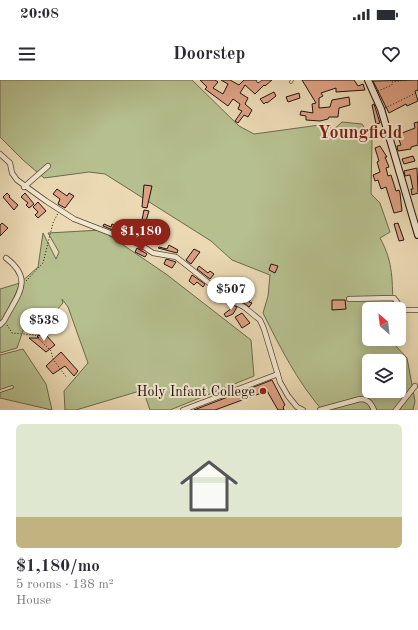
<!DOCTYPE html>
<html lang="en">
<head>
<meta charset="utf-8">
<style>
  :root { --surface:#fff; --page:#f2f2f3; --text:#2b2b33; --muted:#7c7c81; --accent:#8f2418 }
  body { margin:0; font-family:"Old Standard TT",serif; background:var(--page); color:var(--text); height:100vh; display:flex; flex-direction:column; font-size:15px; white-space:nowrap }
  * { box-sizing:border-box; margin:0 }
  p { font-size:13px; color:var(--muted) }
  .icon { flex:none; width:22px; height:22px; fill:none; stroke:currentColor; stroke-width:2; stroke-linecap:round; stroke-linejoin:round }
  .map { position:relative; height:330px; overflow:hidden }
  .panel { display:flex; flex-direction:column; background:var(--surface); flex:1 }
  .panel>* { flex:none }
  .needle { width:26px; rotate:332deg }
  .fabs { position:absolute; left:362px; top:222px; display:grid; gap:8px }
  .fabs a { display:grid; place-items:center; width:44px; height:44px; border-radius:6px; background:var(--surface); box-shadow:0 2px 10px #0003; font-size:20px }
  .price { position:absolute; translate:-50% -34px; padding:0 9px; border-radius:14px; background:#fff; color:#222; font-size:13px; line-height:26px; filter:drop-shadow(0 1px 2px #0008) }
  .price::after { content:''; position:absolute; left:50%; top:24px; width:12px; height:9px; margin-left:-6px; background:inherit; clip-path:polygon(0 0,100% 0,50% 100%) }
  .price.current { background:var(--accent); color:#fff }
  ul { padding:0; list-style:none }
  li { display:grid; align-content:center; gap:8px; height:212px; padding:0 16px }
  li span { display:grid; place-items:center; height:124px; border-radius:6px; color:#555 }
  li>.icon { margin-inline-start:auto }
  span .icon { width:72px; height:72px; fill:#fffc; stroke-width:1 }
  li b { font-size:17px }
  .status { display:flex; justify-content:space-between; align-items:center; height:28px; padding:0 20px; background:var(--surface); direction:ltr }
  .status svg { height:11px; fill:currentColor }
  header { display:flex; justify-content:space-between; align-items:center; height:52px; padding:0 16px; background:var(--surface); font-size:18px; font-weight:600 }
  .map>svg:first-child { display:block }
  .green { fill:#b6bf8e; stroke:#6c694e; fill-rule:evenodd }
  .building { fill:#dea184; stroke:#21130d }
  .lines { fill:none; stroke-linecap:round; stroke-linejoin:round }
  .lane-casing { stroke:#534436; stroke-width:3.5 }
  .street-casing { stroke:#534436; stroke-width:6 }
  .secondary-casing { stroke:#21130d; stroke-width:8 }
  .path { stroke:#21130d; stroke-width:1; stroke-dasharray:1 2; stroke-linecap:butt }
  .lane { stroke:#f1e6ce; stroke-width:2 }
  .street { stroke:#f1e6ce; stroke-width:4.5 }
  .secondary { stroke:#f1e6ce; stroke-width:6 }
  .poi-dot { fill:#8f2418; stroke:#f1e6ce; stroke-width:1.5 }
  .labels { text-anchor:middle; stroke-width:4; stroke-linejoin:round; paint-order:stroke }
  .poi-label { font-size:14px; fill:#21130d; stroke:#f1e6ce; text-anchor:end }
  .district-label { font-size:18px; font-weight:bold; fill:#7a1f14; stroke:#f1e6ce }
</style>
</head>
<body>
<div class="status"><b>20:08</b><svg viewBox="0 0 49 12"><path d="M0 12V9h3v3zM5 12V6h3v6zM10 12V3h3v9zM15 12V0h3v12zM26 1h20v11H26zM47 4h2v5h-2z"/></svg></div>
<header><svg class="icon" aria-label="menu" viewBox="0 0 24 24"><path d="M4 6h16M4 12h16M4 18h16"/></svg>Doorstep<svg class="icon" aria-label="heart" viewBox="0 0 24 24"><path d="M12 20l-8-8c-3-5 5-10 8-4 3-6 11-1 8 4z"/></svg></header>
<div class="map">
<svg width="418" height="330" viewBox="0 0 418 330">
  <rect width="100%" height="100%" fill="#ead9b3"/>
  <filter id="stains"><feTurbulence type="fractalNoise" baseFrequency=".005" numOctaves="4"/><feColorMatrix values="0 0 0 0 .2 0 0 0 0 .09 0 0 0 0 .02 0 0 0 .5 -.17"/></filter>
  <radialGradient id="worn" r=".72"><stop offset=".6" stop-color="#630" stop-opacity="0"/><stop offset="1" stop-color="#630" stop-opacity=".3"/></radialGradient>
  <path class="green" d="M 0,0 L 192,0 L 239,46 L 254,54 L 327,44 L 333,50 L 342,42 L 362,44 L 372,60 L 371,114 L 380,123 L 390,152 L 380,158 C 394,183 392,202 393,229 L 369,229 L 369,259 L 394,259 L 394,264 L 407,278 L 415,321 L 413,330 L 322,330 C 297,301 280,267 263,233 L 268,216 L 270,195 L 232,180 L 211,161 L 105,94 L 89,92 L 44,98 L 23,80 L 0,57 ZM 369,281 L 399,281 L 399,311 L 369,311 Z
    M 101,150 L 166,194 L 251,260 L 254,296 L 170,330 L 150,330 L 143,310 L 76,330 L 65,330 L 64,311 L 88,283 L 68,227 L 62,219 L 63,223 L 55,232 L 30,231 L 17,268 L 0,273 L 0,209 L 20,203 L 38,187 L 43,153 L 56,179 L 59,172 L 48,153 Z
    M 23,269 L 46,304 L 52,330 L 0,318 L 0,275 Z"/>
  <path class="building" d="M 200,0 L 215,0 L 218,2 L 213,8 L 223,14 L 228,4 L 221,0 L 230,0 L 239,5 L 244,0 L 256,0 L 258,3 L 262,0 L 272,0 L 265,6 L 264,5 L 255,14 L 245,5 L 240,13 L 248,18 L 245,24 L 252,30 L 248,37 L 244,35 L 238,43 L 235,41 L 242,31 L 238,29 L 240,24 L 233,19 L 228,26 L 205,9 L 207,7 Z
    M 302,0 L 354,0 L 358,6 L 363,4 L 365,10 L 336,12 L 336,8 L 321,13 L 323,16 L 319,18 L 319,28 L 330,27 L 332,20 L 349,17 L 350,25 L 339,28 L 338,37 L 329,37 L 328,39 L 320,41 L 306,40 L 306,36 L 300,35 L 301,31 L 313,33 L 312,24 L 316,23 Z
    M 418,0 L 418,10 L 415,11 L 418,21 L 407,26 L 406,24 L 389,33 L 373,1 Z
    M 274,12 L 276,16 L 267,23 L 266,22 L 264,24 L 260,19 Z
    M 299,13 L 300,18 L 288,22 L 286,17 Z
    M 374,24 L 380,43 L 376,44 L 372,25 Z
    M 418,42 L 418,65 L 411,67 L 411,69 L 398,71 L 397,66 L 401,65 L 397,55 L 415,48 L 414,43 Z
    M 380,66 L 387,77 L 385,77 L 389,87 L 386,88 L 388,96 L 391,95 L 396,111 L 399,110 L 400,113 L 402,131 L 394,133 L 386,107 L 381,109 L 378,100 L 375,101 L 373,95 L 380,92 L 377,82 L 379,81 L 375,68 Z
    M 413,76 L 415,81 L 404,84 L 402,79 Z
    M 417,88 L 418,113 L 412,115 L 411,109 L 413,109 L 410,95 L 405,96 L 404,91 Z
    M 144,105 L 152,106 L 147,128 L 142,127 Z
    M 57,109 L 67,116 L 69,113 L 74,116 L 65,128 L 58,124 L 60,119 L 53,114 Z
    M 7,113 L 10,116 L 9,117 L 18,125 L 14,130 L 3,117 Z
    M 25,113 L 34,124 L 29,128 L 26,125 L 28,123 L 21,117 Z
    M 38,122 L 46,131 L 38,138 L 35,135 L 38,132 L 33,127 Z
    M 144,130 L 149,131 L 146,141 L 142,140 Z
    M 2,143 L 8,148 L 0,156 L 0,145 Z
    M 398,143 L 404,160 L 399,161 L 394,144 Z
    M 104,144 L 111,147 L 112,144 L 135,155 L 132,158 L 103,146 Z
    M 169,165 L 178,170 L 177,173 L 158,168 L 159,167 L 167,169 Z
    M 137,168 L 147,174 L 145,177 L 135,172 Z
    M 194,169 L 200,172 L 191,184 L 186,180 Z
    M 166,179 L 176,182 L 172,188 L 164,184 Z
    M 271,184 L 278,186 L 275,193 L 269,190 Z
    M 199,186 L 208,193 L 210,191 L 214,194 L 210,199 L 197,189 Z
    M 192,195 L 205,204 L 203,207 L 197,202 L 194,205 L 189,201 Z
    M 241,197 L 244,199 L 238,208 L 254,214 L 249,222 L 252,223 L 249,227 L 240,220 L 226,204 L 231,200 L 235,205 Z
    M 213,211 L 222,218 L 218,222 L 210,215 Z
    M 332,220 L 345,220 L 346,229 L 332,230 Z
    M 230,224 L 237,227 L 233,234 L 226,237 L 224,234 L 232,228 L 229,227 Z
    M 242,233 L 250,243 L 242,248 L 235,237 Z
    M 44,236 L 50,241 L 52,237 L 59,248 L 56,250 L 51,241 L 46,249 L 41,247 L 33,254 L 31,253 Z
    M 45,254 L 55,265 L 46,272 L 29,258 L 39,258 L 37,256 Z
    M 61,272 L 78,291 L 74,296 L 65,286 L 53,294 L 46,286 Z
    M 272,300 L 285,325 L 283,327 L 284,330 L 278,330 L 267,311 L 215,330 L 194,330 Z"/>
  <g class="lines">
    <defs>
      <path id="lane" d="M 258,1 L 260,0
        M 291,2 L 292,0
        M 0,311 L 12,307"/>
      <path id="street" d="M 0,74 L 10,83 L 12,93 L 17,100 L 46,121 L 74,139 L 141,165 L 153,173 L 176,177 L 229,219 L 244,227 L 260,240 L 264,249 L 280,302 L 288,316 L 297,327 L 303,330
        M 24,107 L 48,86
        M 349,219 L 394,218 L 403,230 L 418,230
        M 0,245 L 4,241 C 17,215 35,200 6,178
        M 183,330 L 278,294
        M 320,330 L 360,319 C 368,319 371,323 374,330
        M 396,330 L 415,306"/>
      <path id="secondary" d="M 368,0 L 381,29 L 418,155"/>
    </defs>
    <use href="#lane" class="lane-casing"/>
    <use href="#street" class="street-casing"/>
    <use href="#secondary" class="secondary-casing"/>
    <path class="path" d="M 378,11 L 392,5 L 392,2 L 407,0
      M 385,28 L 418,12
      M 26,201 L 43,183 L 53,143 L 58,133
      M 7,245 L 12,253 L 35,255 L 51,271 L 53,279 L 67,298"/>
    <use href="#lane" class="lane"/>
    <use href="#street" class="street"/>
    <use href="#secondary" class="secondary"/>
  </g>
  <circle class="poi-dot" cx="263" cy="311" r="4"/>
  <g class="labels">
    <g class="poi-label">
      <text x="255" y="316">Holy Infant College</text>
    </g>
    <g class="district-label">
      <text x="360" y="58">Youngfield</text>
    </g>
  </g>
  <rect width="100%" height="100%" filter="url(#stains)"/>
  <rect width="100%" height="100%" fill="url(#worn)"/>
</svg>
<div class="fabs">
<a><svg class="needle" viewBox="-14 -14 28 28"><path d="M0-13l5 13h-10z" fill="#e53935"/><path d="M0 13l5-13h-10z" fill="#7c7c81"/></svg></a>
<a><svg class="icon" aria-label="layers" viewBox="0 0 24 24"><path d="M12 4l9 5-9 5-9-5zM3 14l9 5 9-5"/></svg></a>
</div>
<b class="price current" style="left:141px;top:173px">$1,180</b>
<b class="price" style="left:231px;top:231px">$507</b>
<b class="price" style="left:44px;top:262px">$538</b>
</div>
<section class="panel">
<ul>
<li><span style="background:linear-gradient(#dfe7d0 75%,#c2b280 0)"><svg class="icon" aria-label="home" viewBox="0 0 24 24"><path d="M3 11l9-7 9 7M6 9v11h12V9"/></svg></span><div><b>$1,180/mo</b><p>5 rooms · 138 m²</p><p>House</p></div></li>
</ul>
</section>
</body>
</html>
